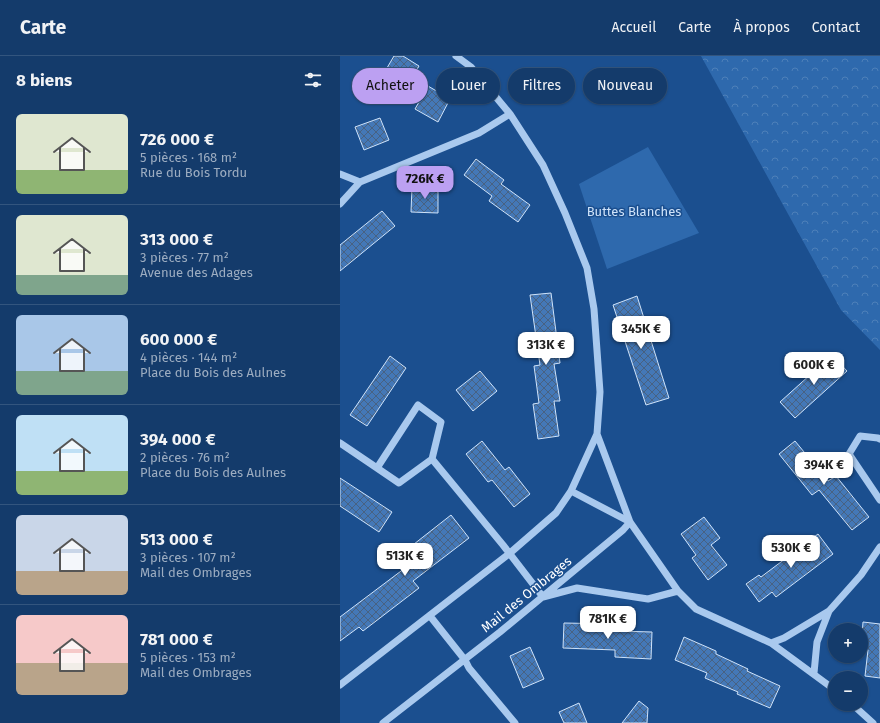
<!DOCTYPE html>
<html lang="fr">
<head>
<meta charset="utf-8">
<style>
  :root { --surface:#143b6b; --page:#214673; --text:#f1f3f6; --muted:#9dadc1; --line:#33557e; --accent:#bca0f2 }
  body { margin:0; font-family:"Fira Sans",sans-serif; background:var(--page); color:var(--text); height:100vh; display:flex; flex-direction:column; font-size:15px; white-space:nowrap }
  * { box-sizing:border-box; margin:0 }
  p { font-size:13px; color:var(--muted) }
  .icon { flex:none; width:22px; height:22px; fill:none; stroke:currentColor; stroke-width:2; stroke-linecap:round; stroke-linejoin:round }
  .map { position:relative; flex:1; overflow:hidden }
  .side { display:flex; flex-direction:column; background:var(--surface); width:340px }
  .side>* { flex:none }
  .guide { position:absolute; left:12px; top:12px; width:380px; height:36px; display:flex; gap:8px }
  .buttons { position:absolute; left:488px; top:567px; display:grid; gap:8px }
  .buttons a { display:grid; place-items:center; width:40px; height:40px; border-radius:50%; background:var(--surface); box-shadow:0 1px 3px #0004,0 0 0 1px var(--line); font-size:20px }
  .price { position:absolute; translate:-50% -34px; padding:0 9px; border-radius:8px; background:#fff; color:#222; font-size:13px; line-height:26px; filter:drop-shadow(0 1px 2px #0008) }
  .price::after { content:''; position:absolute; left:50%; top:24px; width:12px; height:9px; margin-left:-6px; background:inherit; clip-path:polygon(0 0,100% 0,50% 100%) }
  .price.selected { background:var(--accent); color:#111 }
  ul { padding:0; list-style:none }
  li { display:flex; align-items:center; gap:12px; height:100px; padding:0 16px }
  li+li { border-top:1px solid var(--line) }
  li span { display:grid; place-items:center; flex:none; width:112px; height:80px; border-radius:6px; color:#555 }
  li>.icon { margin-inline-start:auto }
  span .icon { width:48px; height:48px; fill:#fffc; stroke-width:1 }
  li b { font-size:17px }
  h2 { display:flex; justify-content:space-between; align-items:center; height:48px; padding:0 16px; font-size:17px }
  .tag { padding:0 14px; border-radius:18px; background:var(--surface); box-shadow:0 1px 3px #0004,0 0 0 1px var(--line); font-size:14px; line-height:36px }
  .tag.selected { background:var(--accent); color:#111 }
  header { display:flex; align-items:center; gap:24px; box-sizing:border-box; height:56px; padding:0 20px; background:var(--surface); border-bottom:1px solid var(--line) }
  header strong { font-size:19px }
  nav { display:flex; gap:22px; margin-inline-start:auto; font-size:14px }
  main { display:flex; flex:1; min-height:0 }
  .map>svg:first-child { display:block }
  .forest { fill:url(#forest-crowns) }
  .green { fill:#2e69ad }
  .building { fill:url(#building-cross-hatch); stroke:#cfe3fa }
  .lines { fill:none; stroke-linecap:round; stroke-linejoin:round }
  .minor { stroke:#a9c9ee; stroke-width:7 }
  .labels { text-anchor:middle; stroke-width:3; stroke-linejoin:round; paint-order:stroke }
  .park-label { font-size:13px; fill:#cfe3fa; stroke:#1b4f8f }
  .street-label { font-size:13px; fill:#fff; stroke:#1b4f8f }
</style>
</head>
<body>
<header>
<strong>Carte</strong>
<nav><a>Accueil</a><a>Carte</a><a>À propos</a><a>Contact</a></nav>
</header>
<main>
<section class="side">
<h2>8 biens<svg class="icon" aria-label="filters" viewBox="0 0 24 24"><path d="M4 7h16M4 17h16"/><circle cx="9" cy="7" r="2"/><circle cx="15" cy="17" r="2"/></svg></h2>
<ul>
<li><span style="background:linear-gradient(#dfe7d0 70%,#8fb573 0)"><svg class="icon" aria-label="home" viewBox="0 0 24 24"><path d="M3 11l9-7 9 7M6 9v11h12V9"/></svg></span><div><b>726 000 €</b><p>5 pièces · 168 m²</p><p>Rue du Bois Tordu</p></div></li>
<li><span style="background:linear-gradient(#dfe7d0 75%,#7fa58c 0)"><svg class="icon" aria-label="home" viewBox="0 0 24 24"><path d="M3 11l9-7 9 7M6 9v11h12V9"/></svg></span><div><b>313 000 €</b><p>3 pièces · 77 m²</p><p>Avenue des Adages</p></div></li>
<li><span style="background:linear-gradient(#a9c7e8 70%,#7fa58c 0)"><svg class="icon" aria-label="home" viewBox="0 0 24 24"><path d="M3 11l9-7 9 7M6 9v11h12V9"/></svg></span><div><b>600 000 €</b><p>4 pièces · 144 m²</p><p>Place du Bois des Aulnes</p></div></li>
<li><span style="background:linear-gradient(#bfe0f5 70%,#8fb573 0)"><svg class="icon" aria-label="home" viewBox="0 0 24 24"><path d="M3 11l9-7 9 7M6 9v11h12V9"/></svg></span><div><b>394 000 €</b><p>2 pièces · 76 m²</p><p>Place du Bois des Aulnes</p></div></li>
<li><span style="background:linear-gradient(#c9d6e8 70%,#b9a48a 0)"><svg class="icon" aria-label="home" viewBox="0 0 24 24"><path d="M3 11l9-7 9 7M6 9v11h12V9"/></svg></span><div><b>513 000 €</b><p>3 pièces · 107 m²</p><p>Mail des Ombrages</p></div></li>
<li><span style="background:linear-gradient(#f6c9c9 60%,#b9a48a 0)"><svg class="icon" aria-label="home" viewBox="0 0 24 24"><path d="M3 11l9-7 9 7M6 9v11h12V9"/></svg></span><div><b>781 000 €</b><p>5 pièces · 153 m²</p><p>Mail des Ombrages</p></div></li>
</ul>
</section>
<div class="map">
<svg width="540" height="667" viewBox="0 0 540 667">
  <defs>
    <pattern id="forest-crowns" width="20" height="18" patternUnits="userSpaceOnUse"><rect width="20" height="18" fill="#2e69ad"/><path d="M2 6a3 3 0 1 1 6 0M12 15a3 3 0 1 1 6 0" fill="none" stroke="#4d80b9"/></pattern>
    <pattern id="building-cross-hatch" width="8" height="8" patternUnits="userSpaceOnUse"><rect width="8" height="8" fill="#4478b7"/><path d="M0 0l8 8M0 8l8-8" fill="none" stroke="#486282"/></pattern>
  </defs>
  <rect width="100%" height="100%" fill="#1b4f8f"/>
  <path class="forest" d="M 361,0 L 540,0 L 540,294 L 501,254 Z"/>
  <path class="green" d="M 308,91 L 359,177 L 267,213 L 239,128 Z"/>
  <path class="building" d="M 54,0 L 63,0 L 79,10 L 67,31 L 44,17 Z
    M 88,30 L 110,43 L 98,66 L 75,53 Z
    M 40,62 L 49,84 L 24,94 L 15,71 Z
    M 136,103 L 164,124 L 161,128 L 190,149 L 178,166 L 149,145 L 152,140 L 124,119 Z
    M 72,131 L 98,132 L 98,157 L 71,156 Z
    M 42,155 L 55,170 L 0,215 L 0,189 Z
    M 211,237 L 220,307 L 214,308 L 220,345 L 214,345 L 219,380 L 198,383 L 193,348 L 199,347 L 194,310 L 200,309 L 190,239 Z
    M 297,240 L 329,342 L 306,349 L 273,249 Z
    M 492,299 L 507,315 L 455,362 L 440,346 Z
    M 50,300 L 66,312 L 27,370 L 10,359 Z
    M 140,315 L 157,335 L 133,355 L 116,334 Z
    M 142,385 L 165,414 L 169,411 L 190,438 L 174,451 L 152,424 L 148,426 L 126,398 Z
    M 455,385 L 488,425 L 496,420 L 529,461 L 512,474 L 479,434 L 472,439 L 439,398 Z
    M 0,422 L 52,456 L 39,476 L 0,450 Z
    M 111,459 L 129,482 L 73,525 L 79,532 L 23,575 L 19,571 L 0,585 L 0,561 L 77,503 L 69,492 Z
    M 364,461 L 380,482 L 371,489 L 387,509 L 368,524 L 352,502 L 356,499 L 341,478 Z
    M 478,478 L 493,498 L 436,541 L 432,536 L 419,546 L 406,528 L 419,519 L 421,521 Z
    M 523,566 L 540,568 L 540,622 L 525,620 L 528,594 L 521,593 Z
    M 224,567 L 276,568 L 276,575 L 312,576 L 311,603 L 275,601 L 275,594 L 223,592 Z
    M 344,581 L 376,595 L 376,598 L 408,613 L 407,615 L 440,630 L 430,652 L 397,638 L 398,636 L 365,622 L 367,617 L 335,604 Z
    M 190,591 L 204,623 L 183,632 L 170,600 Z
    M 299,645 L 308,652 L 307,667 L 282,667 Z
    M 239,647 L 247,667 L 224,667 L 219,656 Z"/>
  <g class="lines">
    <path class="minor" d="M 0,118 L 20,126
      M 0,148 L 20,126 L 139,77 L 170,58
      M 78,349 L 101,366 L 92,403 L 59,427 L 37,412 Z
      M 257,378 L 290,466 L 338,535 L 356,553 L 431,587 L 495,634
      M 540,383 L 538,382 L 520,380 L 509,398 L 540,444
      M 0,387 L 37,412
      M 92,403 L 163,489 L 203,541 L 237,532 L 308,543 L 338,535
      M 90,560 L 125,604 L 129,612 L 175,667
      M 431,587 L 444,582 L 489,555 L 521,519 L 540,491
      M 474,617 L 477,586 L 489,555
      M 0,629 L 170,497 L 216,457 L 231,435 L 257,378 L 260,336 L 254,253 L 247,212 L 225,157 L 203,109 L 170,58 L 131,11 L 116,0
      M 512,648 L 533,667
      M 43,667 L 160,576 L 283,474 L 290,466 L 231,435"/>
  </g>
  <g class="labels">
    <g class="park-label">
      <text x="294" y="160">Buttes Blanches</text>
    </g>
    <g class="street-label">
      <text transform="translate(186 538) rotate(-39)" y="5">Mail des Ombrages</text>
    </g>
  </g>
</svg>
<div class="buttons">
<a>+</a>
<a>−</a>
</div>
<b class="price selected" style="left:85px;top:144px">726K €</b>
<b class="price" style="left:301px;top:294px">345K €</b>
<b class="price" style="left:206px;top:310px">313K €</b>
<b class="price" style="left:474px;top:330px">600K €</b>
<b class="price" style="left:484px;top:430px">394K €</b>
<b class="price" style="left:451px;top:513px">530K €</b>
<b class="price" style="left:65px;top:521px">513K €</b>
<b class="price" style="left:268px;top:584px">781K €</b>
<div class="guide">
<a class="tag selected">Acheter</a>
<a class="tag">Louer</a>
<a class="tag">Filtres</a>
<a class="tag">Nouveau</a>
</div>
</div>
</main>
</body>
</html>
